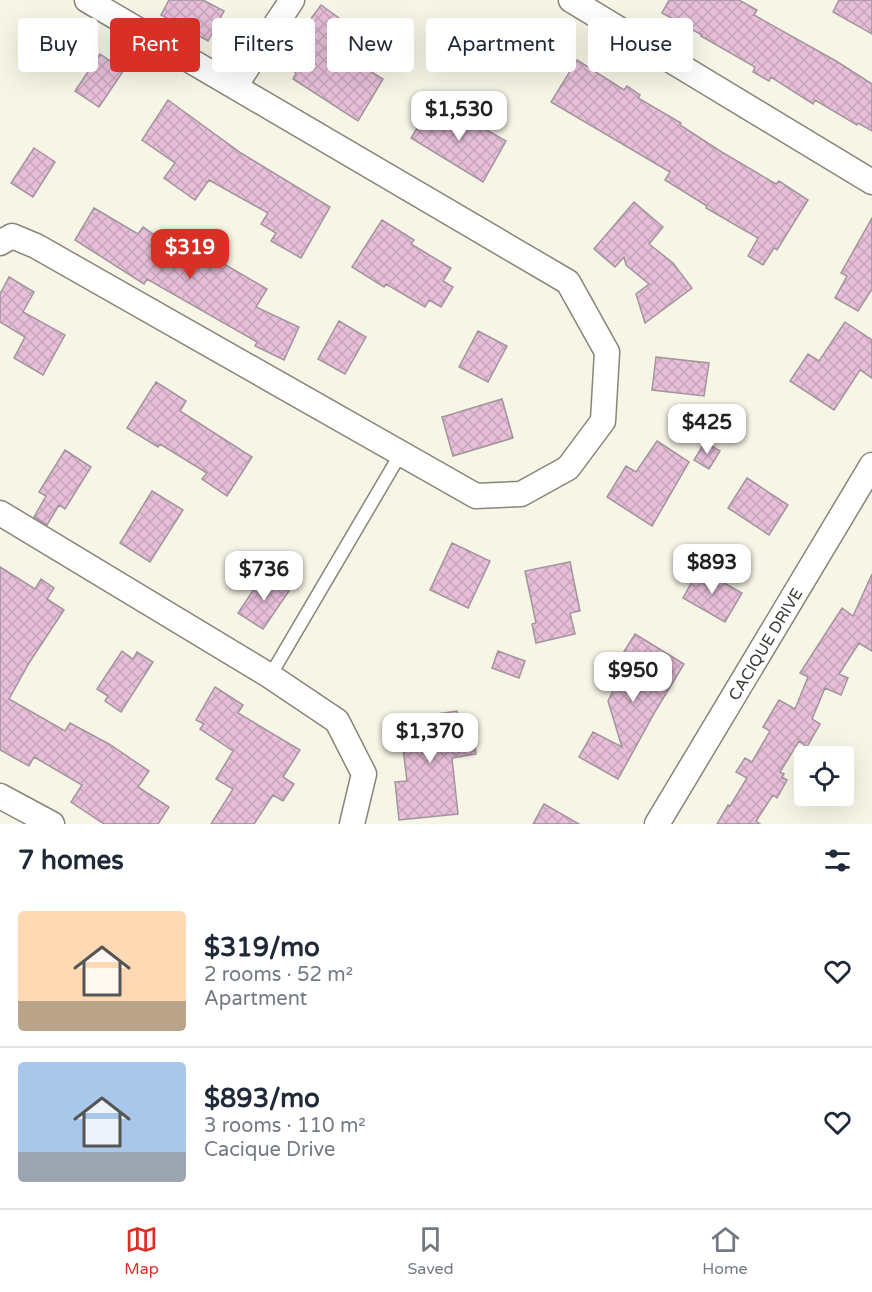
<!DOCTYPE html>
<html lang="en">
<head>
<meta charset="utf-8">
<style>
  :root { --surface:#fff; --page:#f2f2f3; --text:#1f2937; --muted:#747a83; --line:#e0e1e3; --accent:#d93025 }
  body { margin:0; font-family:"Varela Round",sans-serif; background:var(--page); color:var(--text); height:100vh; display:flex; flex-direction:column; font-size:22px; white-space:nowrap }
  * { box-sizing:border-box; margin:0 }
  p { font-size:20px; color:var(--muted) }
  .icon { flex:none; width:33px; height:33px; fill:none; stroke:currentColor; stroke-width:2; stroke-linecap:round; stroke-linejoin:round }
  .map { position:relative; height:824px; overflow:hidden }
  .panel { display:flex; flex-direction:column; background:var(--surface); flex:1 }
  .panel>* { flex:none }
  .top-card { position:absolute; left:18px; top:18px; width:837px; height:54px; display:flex; gap:12px }
  .fabs { position:absolute; left:794px; top:746px; display:grid; gap:12px }
  .fabs a { display:grid; place-items:center; width:60px; height:60px; border-radius:6px; background:var(--surface); box-shadow:0 6px 24px #0002; font-size:30px }
  .price { position:absolute; translate:-50% -51px; padding:0 14px; border-radius:12px; background:#fff; color:#222; font-size:20px; line-height:39px; filter:drop-shadow(0 2px 3px #0008) }
  .price::after { content:''; position:absolute; left:50%; top:36px; width:18px; height:14px; margin-left:-9px; background:inherit; clip-path:polygon(0 0,100% 0,50% 100%) }
  .price.current { background:var(--accent); color:#fff }
  ul { padding:0; list-style:none }
  li { display:flex; align-items:center; gap:18px; height:150px; padding:0 18px }
  li+li { border-top:2px solid var(--line) }
  li span { display:grid; place-items:center; flex:none; width:168px; height:120px; border-radius:6px; color:#555 }
  li>.icon { margin-inline-start:auto }
  span .icon { width:72px; height:72px; fill:#fffc; stroke-width:1 }
  li b { font-size:26px }
  h2 { display:flex; justify-content:space-between; align-items:center; height:72px; padding:0 18px; font-size:26px }
  .pill { padding:0 21px; border-radius:6px; background:var(--surface); box-shadow:0 6px 24px #0002; font-size:21px; line-height:54px }
  .pill.current { background:var(--accent); color:#fff }
  .tabs { display:flex; justify-content:space-around; align-items:center; height:84px; border-top:2px solid var(--line); background:var(--surface); font-size:16px; color:var(--muted) }
  .tabs a { display:grid; justify-items:center; gap:3px }
  .tabs .current { color:var(--accent) }
  .map>svg:first-child { display:block }
  .building { fill:url(#building-cross-hatch); stroke:#a2959d; stroke-width:1.5 }
  .lines { fill:none; stroke-linecap:round; stroke-linejoin:round }
  .lane-casing { stroke:#888678; stroke-width:15 }
  .street-casing { stroke:#888678; stroke-width:27 }
  .lane { stroke:#fff; stroke-width:12 }
  .street { stroke:#fff; stroke-width:24 }
  .labels { text-anchor:middle; stroke-width:6; stroke-linejoin:round; paint-order:stroke }
  .street-label { font-size:16px; fill:#3a3933; stroke:#fff }
</style>
</head>
<body>
<div class="map">
<svg width="872" height="824" viewBox="0 0 872 824">
  <defs>
    <pattern id="building-cross-hatch" width="8" height="8" patternUnits="userSpaceOnUse" patternTransform="scale(1.5)"><rect width="8" height="8" fill="#e6bed8"/><path d="M0 0l8 8M0 8l8-8" fill="none" stroke="#c6a4ba"/></pattern>
  </defs>
  <rect width="100%" height="100%" fill="#f7f5e6"/>
  <path class="building" d="M 169,0 L 203,0 L 224,11 L 208,41 L 161,15 Z
    M 669,0 L 739,0 L 757,10 L 754,15 L 836,61 L 872,84 L 872,131 L 858,123 L 857,125 L 815,100 L 813,104 L 771,77 L 769,81 L 753,72 L 755,67 L 701,36 L 702,35 L 662,13 Z
    M 839,0 L 872,0 L 872,34 L 833,12 Z
    M 321,5 L 350,26 L 334,49 L 383,79 L 358,121 L 293,79 L 296,73 L 292,70 L 295,64 L 289,60 L 311,21 L 310,20 Z
    M 100,54 L 124,70 L 99,107 L 75,91 Z
    M 577,60 L 624,90 L 627,86 L 640,95 L 638,98 L 681,123 L 680,125 L 720,151 L 776,184 L 779,181 L 808,200 L 777,250 L 774,248 L 763,265 L 748,256 L 758,238 L 706,208 L 707,206 L 665,180 L 670,172 L 551,102 Z
    M 168,100 L 241,153 L 330,207 L 301,258 L 271,241 L 276,233 L 261,224 L 268,213 L 209,180 L 195,200 L 164,178 L 175,163 L 142,140 Z
    M 433,103 L 469,125 L 471,121 L 506,141 L 483,182 L 411,138 Z
    M 34,148 L 55,162 L 33,197 L 11,183 Z
    M 634,202 L 663,227 L 649,244 L 673,263 L 692,288 L 645,323 L 636,294 L 649,284 L 626,265 L 624,257 L 615,267 L 594,249 Z
    M 94,208 L 138,234 L 143,227 L 182,253 L 188,243 L 267,289 L 256,307 L 299,327 L 284,360 L 255,346 L 257,342 L 147,279 L 144,284 L 75,240 Z
    M 872,218 L 872,289 L 858,311 L 835,298 L 847,276 L 841,273 Z
    M 382,220 L 414,240 L 411,244 L 451,268 L 443,281 L 453,287 L 441,307 L 429,300 L 425,307 L 386,284 L 384,287 L 352,267 Z
    M 9,277 L 34,292 L 23,312 L 65,335 L 43,375 L 14,358 L 25,337 L 0,322 L 0,294 Z
    M 339,321 L 366,337 L 345,374 L 318,359 Z
    M 845,322 L 872,340 L 872,378 L 860,370 L 834,410 L 790,381 L 808,354 L 819,361 Z
    M 478,331 L 507,346 L 488,382 L 459,367 Z
    M 656,357 L 709,363 L 704,396 L 652,390 Z
    M 156,382 L 186,401 L 180,411 L 252,457 L 227,496 L 202,479 L 207,473 L 160,444 L 158,447 L 127,428 Z
    M 502,399 L 513,438 L 453,456 L 442,417 Z
    M 657,441 L 689,462 L 652,526 L 607,497 L 626,466 L 636,472 Z
    M 705,442 L 720,451 L 709,469 L 694,460 Z
    M 65,450 L 91,467 L 65,509 L 59,505 L 47,525 L 34,517 L 46,496 L 39,492 Z
    M 747,478 L 788,505 L 769,535 L 728,508 Z
    M 152,491 L 183,510 L 150,562 L 120,543 Z
    M 452,543 L 490,561 L 468,608 L 430,590 Z
    M 570,562 L 580,611 L 570,613 L 575,634 L 536,643 L 532,624 L 536,623 L 525,571 Z
    M 0,567 L 35,589 L 41,579 L 54,588 L 47,599 L 64,610 L 29,663 L 9,699 L 65,731 L 70,723 L 109,744 L 149,771 L 138,787 L 169,807 L 158,824 L 104,824 L 71,802 L 82,785 L 34,757 L 29,766 L 0,750 Z
    M 699,569 L 742,593 L 725,622 L 683,598 Z
    M 264,574 L 289,591 L 263,629 L 238,613 Z
    M 872,574 L 872,651 L 859,643 L 839,674 L 848,678 L 841,695 L 825,688 L 812,719 L 820,724 L 807,747 L 799,741 L 780,772 L 784,774 L 782,777 L 787,780 L 777,798 L 773,795 L 756,821 L 760,824 L 717,824 L 728,805 L 730,806 L 747,778 L 736,772 L 745,758 L 752,762 L 770,731 L 763,727 L 779,700 L 795,709 L 808,677 L 800,673 L 842,608 L 853,616 Z
    M 635,634 L 684,664 L 656,710 L 618,779 L 579,757 L 593,732 L 622,747 L 608,701 L 623,671 L 615,666 Z
    M 122,651 L 133,659 L 137,652 L 153,662 L 121,712 L 105,701 L 108,696 L 97,689 Z
    M 498,651 L 525,661 L 519,678 L 492,668 Z
    M 215,687 L 243,705 L 238,713 L 300,750 L 283,777 L 294,784 L 283,801 L 273,795 L 254,824 L 211,824 L 233,789 L 216,779 L 233,751 L 200,729 L 204,724 L 196,720 Z
    M 457,711 L 461,739 L 474,737 L 476,754 L 452,758 L 458,814 L 399,820 L 395,782 L 407,781 L 403,749 L 394,750 L 391,733 L 397,732 L 396,720 Z
    M 544,804 L 579,824 L 533,824 Z"/>
  <g class="lines">
    <defs>
      <path id="lane" d="M 270,676 L 401,453"/>
      <path id="street" d="M 571,0 L 872,182
        M 235,86 L 292,0
        M 0,243 L 12,236 L 36,246 L 476,496 L 521,494 L 568,468 L 603,421 L 607,352 L 568,282 L 87,0
        M 0,513 L 270,676 L 337,721 L 364,774 L 352,824
        M 0,796 L 52,824
        M 657,824 L 872,465"/>
    </defs>
    <use href="#lane" class="lane-casing"/>
    <use href="#street" class="street-casing"/>
    <use href="#lane" class="lane"/>
    <use href="#street" class="street"/>
  </g>
  <g class="labels">
    <g class="street-label">
      <text transform="translate(765 644) rotate(-59)" y="6">CACIQUE DRIVE</text>
    </g>
  </g>
</svg>
<div class="fabs">
<a><svg class="icon" aria-label="locate" viewBox="0 0 24 24"><circle cx="12" cy="12" r="6"/><path d="M12 2v4M12 18v4M2 12h4M18 12h4"/></svg></a>
</div>
<b class="price" style="left:459px;top:142px">$1,530</b>
<b class="price current" style="left:190px;top:280px">$319</b>
<b class="price" style="left:707px;top:455px">$425</b>
<b class="price" style="left:712px;top:595px">$893</b>
<b class="price" style="left:264px;top:602px">$736</b>
<b class="price" style="left:633px;top:703px">$950</b>
<b class="price" style="left:430px;top:764px">$1,370</b>
<div class="top-card">
<a class="pill">Buy</a>
<a class="pill current">Rent</a>
<a class="pill">Filters</a>
<a class="pill">New</a>
<a class="pill">Apartment</a>
<a class="pill">House</a>
</div>
</div>
<section class="panel">
<h2>7 homes<svg class="icon" aria-label="filters" viewBox="0 0 24 24"><path d="M4 7h16M4 17h16"/><circle cx="9" cy="7" r="2"/><circle cx="15" cy="17" r="2"/></svg></h2>
<ul>
<li><span style="background:linear-gradient(#ffd9b3 75%,#b9a48a 0)"><svg class="icon" aria-label="home" viewBox="0 0 24 24"><path d="M3 11l9-7 9 7M6 9v11h12V9"/></svg></span><div><b>$319/mo</b><p>2 rooms · 52 m²</p><p>Apartment</p></div><svg class="icon" aria-label="heart" viewBox="0 0 24 24"><path d="M12 20l-8-8c-3-5 5-10 8-4 3-6 11-1 8 4z"/></svg></li>
<li><span style="background:linear-gradient(#a9c7e8 75%,#9aa5b1 0)"><svg class="icon" aria-label="home" viewBox="0 0 24 24"><path d="M3 11l9-7 9 7M6 9v11h12V9"/></svg></span><div><b>$893/mo</b><p>3 rooms · 110 m²</p><p>Cacique Drive</p></div><svg class="icon" aria-label="heart" viewBox="0 0 24 24"><path d="M12 20l-8-8c-3-5 5-10 8-4 3-6 11-1 8 4z"/></svg></li>
</ul>
</section>
<nav class="tabs">
<a class="current"><svg class="icon" aria-label="map" viewBox="0 0 24 24"><path d="M3 6l6-2 6 2 6-2v14l-6 2-6-2-6 2zM9 4v14M15 6v14"/></svg>Map</a>
<a><svg class="icon" aria-label="saved" viewBox="0 0 24 24"><path d="M7 4h10v16l-5-4-5 4z"/></svg>Saved</a>
<a><svg class="icon" aria-label="home" viewBox="0 0 24 24"><path d="M3 11l9-7 9 7M6 9v11h12V9"/></svg>Home</a>
</nav>
</body>
</html>
